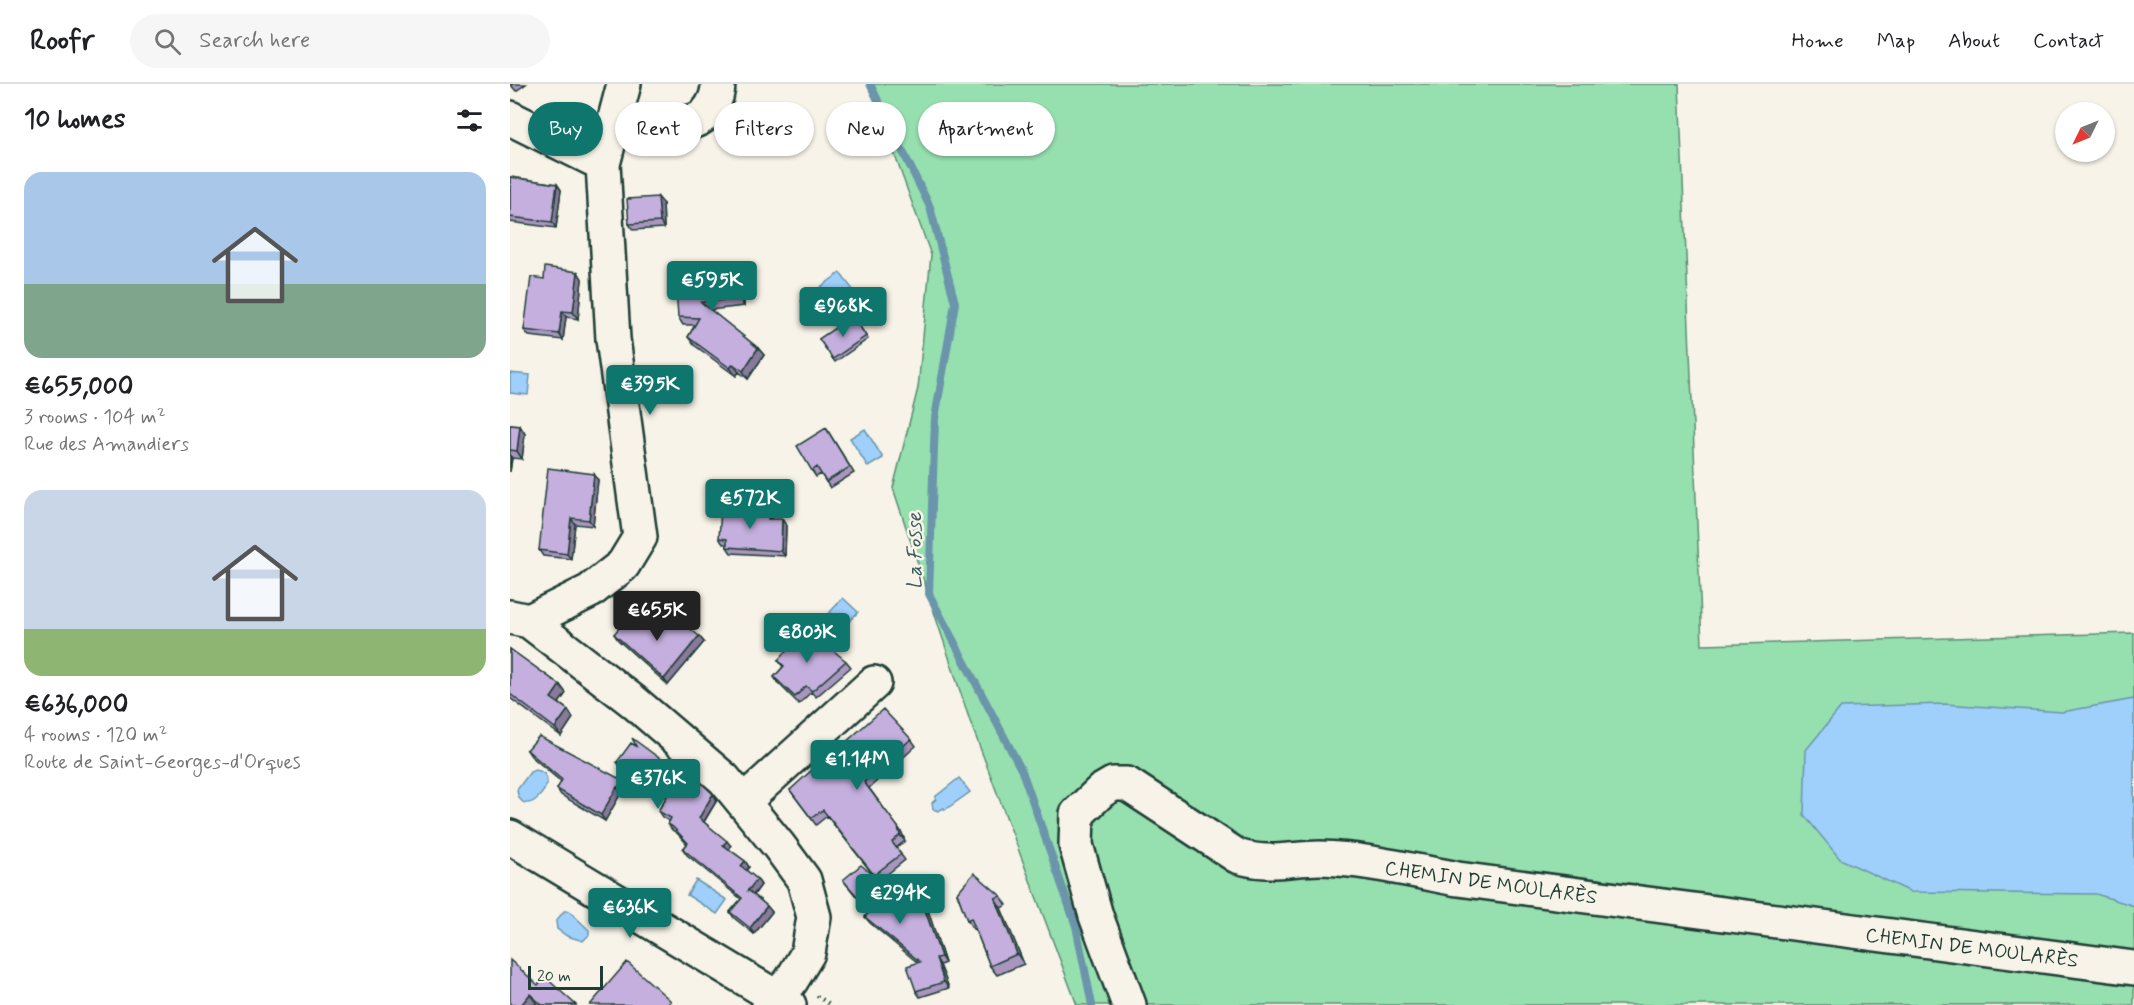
<!DOCTYPE html>
<html lang="en">
<head>
<meta charset="utf-8">
<style>
  :root { --surface:#fff; --page:#f6f6f6; --text:#202124; --muted:#757577; --line:#e0e0e0; --accent:#0f766e }
  body { margin:0; font-family:Mynerve,sans-serif; background:var(--page); color:var(--text); height:100vh; display:flex; flex-direction:column; font-size:22px; white-space:nowrap }
  * { box-sizing:border-box; margin:0 }
  p { font-size:20px; color:var(--muted) }
  .icon { flex:none; width:33px; height:33px; fill:none; stroke:currentColor; stroke-width:2; stroke-linecap:round; stroke-linejoin:round }
  .map { position:relative; flex:1; overflow:hidden }
  .side { display:flex; flex-direction:column; background:var(--surface); width:510px }
  .side>* { flex:none }
  .hud { position:absolute; left:18px; top:18px; width:570px; height:54px; display:flex; gap:12px }
  .needle { width:39px; rotate:227deg }
  .buttons { position:absolute; left:1545px; top:18px; display:grid; gap:12px }
  .buttons a { display:grid; place-items:center; width:60px; height:60px; border-radius:50%; background:var(--surface); box-shadow:0 2px 4px #0004; font-size:30px }
  .scale { position:absolute; left:18px; bottom:15px; width:75px; box-sizing:border-box; padding-left:6px; border:3px solid #1f3d34; border-top:0; font-size:16px; line-height:21px; white-space:nowrap; color:#1f3d34; -webkit-text-stroke:4px #f7f3e8; paint-order:stroke }
  .price { position:absolute; translate:-50% -51px; padding:0 14px; border-radius:6px; background:var(--accent); color:#fff; font-size:20px; line-height:39px; filter:drop-shadow(0 2px 3px #0008) }
  .price::after { content:''; position:absolute; left:50%; top:36px; width:18px; height:14px; margin-left:-9px; background:inherit; clip-path:polygon(0 0,100% 0,50% 100%) }
  .price.selected { background:#222; color:#fff }
  ul { padding:0; list-style:none }
  li { display:grid; align-content:center; gap:12px; height:318px; padding:0 24px }
  li span { display:grid; place-items:center; height:186px; border-radius:18px; color:#555 }
  li>.icon { margin-inline-start:auto }
  span .icon { width:108px; height:108px; fill:#fffc; stroke-width:1 }
  li b { font-size:26px }
  h2 { display:flex; justify-content:space-between; align-items:center; height:72px; padding:0 24px; font-size:26px }
  .pill { padding:0 21px; border-radius:27px; background:var(--surface); box-shadow:0 2px 4px #0004; font-size:21px; line-height:54px }
  .pill.selected { background:var(--accent); color:#fff }
  header { display:flex; align-items:center; gap:36px; box-sizing:border-box; height:84px; padding:0 30px; background:var(--surface); border-bottom:2px solid var(--line) }
  header strong { font-size:28px }
  nav { display:flex; gap:33px; margin-inline-start:auto; font-size:21px }
  .search { width:420px; height:54px; background:var(--page); display:flex; align-items:center; gap:15px; box-sizing:border-box; padding:0 21px; border-radius:33px; color:var(--muted); font-size:22px }
  main { display:flex; flex:1; min-height:0 }
  .map>svg:first-child { display:block }
  .green { fill:#96dfaf; stroke:#5a8e72; stroke-width:1.5 }
  .water { fill:#9ed0fb; stroke:#6b95ab; stroke-width:1.5 }
  .lines { fill:none; stroke-linecap:round; stroke-linejoin:round }
  .stream { stroke:#6b95ab; stroke-width:8 }
  .minor-casing { stroke:#1f3d34; stroke-width:38 }
  .path { stroke:#1f3d34; stroke-width:4; stroke-dasharray:1.5 4.5; stroke-linecap:butt }
  .minor { stroke:#f7f3e8; stroke-width:33 }
  .wall { fill:#a996bf; stroke:#1f3d34; stroke-width:1.5 }
  .shaded-wall { fill:#897a9b; stroke:#1f3d34; stroke-width:1.5 }
  .building { fill:#c4afde; stroke:#1f3d34; stroke-width:1.5 }
  .labels { text-anchor:middle; stroke-width:5; stroke-linejoin:round; paint-order:stroke }
  .street-label { font-size:20px; fill:#1f3d34; stroke:#f7f3e8 }
  .water-label { font-size:21px; font-style:italic; fill:#385a5c; stroke:#f7f3e8 }
</style>
</head>
<body>
<header>
<strong>Roofr</strong>
<div class="search"><svg class="icon" aria-label="search" viewBox="0 0 24 24"><circle cx="10" cy="10" r="6"/><path d="M15 15l6 6"/></svg>Search here</div>
<nav><a>Home</a><a>Map</a><a>About</a><a>Contact</a></nav>
</header>
<main>
<section class="side">
<h2>10 homes<svg class="icon" aria-label="filters" viewBox="0 0 24 24"><path d="M4 7h16M4 17h16"/><circle cx="9" cy="7" r="2"/><circle cx="15" cy="17" r="2"/></svg></h2>
<ul>
<li><span style="background:linear-gradient(#a9c7e8 60%,#7fa58c 0)"><svg class="icon" aria-label="home" viewBox="0 0 24 24"><path d="M3 11l9-7 9 7M6 9v11h12V9"/></svg></span><div><b>€655,000</b><p>3 rooms · 104 m²</p><p>Rue des Amandiers</p></div></li>
<li><span style="background:linear-gradient(#c9d6e8 75%,#8fb573 0)"><svg class="icon" aria-label="home" viewBox="0 0 24 24"><path d="M3 11l9-7 9 7M6 9v11h12V9"/></svg></span><div><b>€636,000</b><p>4 rooms · 120 m²</p><p>Route de Saint-Georges-d'Orques</p></div></li>
</ul>
</section>
<div class="map">
<svg width="1624" height="921" viewBox="0 0 1624 921">
  <rect width="100%" height="100%" fill="#f7f3e8"/>
  <filter id="ink" filterUnits="userSpaceOnUse"><feTurbulence type="fractalNoise" baseFrequency=".0167" numOctaves="2"/><feDisplacementMap in="SourceGraphic" scale="12" xChannelSelector="R" yChannelSelector="G"/><feConvolveMatrix kernelMatrix="1 2 1 2 8 2 1 2 1" color-interpolation-filters="sRGB"/></filter>
  <g filter="url(#ink)">
    <path class="green" d="M 359,0 L 1169,0 L 1192,561 L 1624,549 L 1624,921 L 567,921 L 460,637 L 383,404 L 408,304 L 421,171 Z"/>
    <path class="water" d="M 330,189 L 344,207 L 317,228 L 321,233 L 313,238 L 309,233 L 304,236 L 291,217 Z
      M 0,289 L 20,291 L 18,311 L 0,309 Z
      M 355,345 L 373,374 L 358,383 L 340,354 Z
      M 333,514 L 348,528 L 323,555 L 308,541 Z
      M 1624,615 L 1624,822 L 1586,810 L 1401,808 L 1330,775 L 1294,731 L 1296,666 L 1331,623 L 1434,620 L 1552,628 Z
      M 25,686 C 58,690 12,743 7,706 L 20,688 Z
      M 449,694 L 460,708 L 435,726 L 434,724 L 428,727 L 423,725 L 422,719 L 426,715 L 425,713 Z
      M 186,796 L 217,816 L 207,830 L 177,811 Z
      M 54,827 L 59,827 L 79,846 L 79,851 L 73,857 L 57,852 L 47,845 L 46,837 Z"/>
    <g class="lines">
      <path class="stream" d="M 360,0 L 420,123 L 445,219 L 425,334 L 419,510 L 512,687 L 566,842 L 582,921"/>
      <defs>
        <path id="minor" d="M 0,34 L 93,80
          M 103,41 C 124,41 166,43 184,37 C 199,32 208,15 208,0
          M 0,533 L 19,537 L 80,507 L 113,481 L 130,453 L 103,255 L 93,80 L 114,0
          M 19,537 L 124,618 L 214,695 L 269,762 L 294,796 L 304,833 L 298,869 L 281,897 L 259,921
          M 233,718 L 364,599
          M 0,753 L 279,921
          M 619,921 L 586,832 L 566,761 L 567,730 L 591,707 L 603,700 L 617,700 L 727,772 C 758,782 780,774 810,774 C 856,775 903,787 948,795 L 1624,884"/>
      </defs>
      <use href="#minor" class="minor-casing"/>
      <path class="path" d="M 307,912 L 321,921"/>
      <use href="#minor" class="minor"/>
    </g>
    <path class="wall" d="M 0,0 L 16,0 L 6,7 Z
      M 0,93 L 47,100 L 51,106 L 46,144 L 0,138 Z
      M 153,119 L 154,144 L 123,146 L 119,140 Z
      M 217,185 L 217,188 L 225,187 L 234,201 L 234,222 L 200,226 L 248,264 L 254,271 L 238,295 L 229,288 L 226,292 L 184,261 L 178,253 L 185,241 L 173,241 L 168,233 Z
      M 68,188 L 72,195 L 68,235 L 56,233 L 53,256 L 19,252 L 14,246 L 34,195 Z
      M 343,232 L 358,255 L 325,278 L 309,255 Z
      M 0,341 L 10,342 L 15,350 L 12,375 L 2,374 L 0,388 Z
      M 316,344 L 344,389 L 320,404 L 311,390 L 306,393 L 302,387 Z
      M 84,390 L 88,396 L 83,442 L 65,440 L 61,475 L 33,472 L 29,466 Z
      M 250,426 L 253,430 L 262,435 L 276,441 L 275,472 L 221,469 L 217,463 L 217,460 L 213,460 L 209,454 Z
      M 132,538 L 189,552 L 194,558 L 158,601 L 108,556 L 104,550 Z
      M 0,565 L 50,601 L 56,609 L 49,619 L 58,626 L 63,634 L 51,652 L 0,614 Z
      M 268,576 L 336,577 L 341,583 L 306,613 L 301,608 L 289,620 L 268,599 L 264,593 L 273,583 Z
      M 401,655 L 406,662 L 359,704 L 392,749 L 395,757 L 386,764 L 395,776 L 370,796 L 403,824 L 411,814 L 416,820 L 435,879 L 430,881 L 439,904 L 410,913 L 406,907 L 408,879 L 360,839 L 355,833 L 359,828 L 333,796 L 365,793 L 317,732 L 306,741 L 280,706 L 316,676 Z
      M 17,666 L 110,695 L 115,687 L 111,684 L 107,678 L 164,685 L 203,710 L 207,716 L 194,738 L 221,762 L 219,765 L 235,777 L 239,783 L 236,786 L 247,795 L 251,801 L 244,811 L 257,822 L 262,828 L 244,850 L 224,834 L 220,828 L 231,815 L 177,771 L 173,765 L 177,760 L 167,749 L 162,746 L 158,740 L 159,737 L 152,733 L 148,727 L 157,712 L 144,691 L 111,709 L 95,737 L 51,711 L 47,705 L 51,698 L 21,672 Z
      M 447,809 L 491,812 L 497,821 L 491,824 L 514,880 L 487,891 L 480,882 L 465,844 L 463,845 L 457,836 Z
      M 28,901 L 66,921 L 28,921 L 26,919 L 25,921 L 0,921 Z"/>
    <path class="shaded-wall" d="M 47,100 L 51,106 L 46,144 L 42,138 Z
      M 148,113 L 153,119 L 154,144 L 150,138 Z
      M 212,178 L 217,185 L 217,196 L 212,188 Z
      M 225,187 L 234,201 L 234,222 L 229,215 Z
      M 68,188 L 72,195 L 68,235 L 63,228 Z
      M 52,227 L 56,233 L 53,256 L 49,250 Z
      M 248,264 L 254,271 L 238,295 L 233,287 Z
      M 223,280 L 229,288 L 226,292 L 220,284 Z
      M 10,342 L 15,350 L 12,375 L 7,367 Z
      M 0,371 L 2,374 L 0,388 Z
      M 84,390 L 88,396 L 83,442 L 79,436 Z
      M 61,434 L 65,440 L 61,475 L 57,470 Z
      M 272,435 L 276,441 L 275,472 L 271,467 Z
      M 189,552 L 194,558 L 158,601 L 154,595 Z
      M 50,601 L 56,609 L 47,622 L 41,614 Z
      M 58,626 L 63,634 L 51,652 L 45,644 Z
      M 107,703 L 111,709 L 95,737 L 91,731 Z
      M 203,710 L 207,716 L 193,739 L 189,734 Z
      M 388,743 L 392,749 L 395,757 L 390,751 Z
      M 217,757 L 221,762 L 217,767 L 213,761 Z
      M 235,777 L 239,783 L 235,788 L 231,782 Z
      M 247,795 L 251,801 L 241,814 L 237,808 Z
      M 411,814 L 416,820 L 435,879 L 431,873 Z
      M 485,814 L 491,824 L 514,880 L 507,870 Z
      M 257,822 L 262,828 L 244,850 L 240,844 Z
      M 426,874 L 430,881 L 439,904 L 434,898 Z
      M 20,910 L 26,919 L 25,921 L 11,921 Z"/>
    <path class="building" d="M 0,93 L 47,100 L 42,138 L 0,133 Z
      M 148,113 L 150,138 L 119,140 L 117,115 Z
      M 212,178 L 212,188 L 225,187 L 226,194 L 228,194 L 229,215 L 191,218 L 248,264 L 233,287 L 223,280 L 220,284 L 178,253 L 189,234 L 168,233 L 165,190 L 170,190 L 172,181 Z
      M 35,183 L 68,188 L 63,228 L 52,227 L 49,250 L 14,246 L 21,193 L 34,195 Z
      M 343,232 L 356,252 L 323,275 L 309,255 Z
      M 0,341 L 10,342 L 7,367 L 0,366 Z
      M 316,344 L 340,383 L 316,398 L 307,383 L 302,387 L 287,362 Z
      M 38,384 L 84,390 L 79,436 L 61,434 L 57,470 L 29,466 Z
      M 211,425 L 250,426 L 250,430 L 259,430 L 258,435 L 272,435 L 271,467 L 217,463 L 217,455 L 209,454 Z
      M 122,529 L 132,538 L 167,534 L 189,552 L 154,595 L 104,550 Z
      M 297,545 L 336,577 L 302,607 L 296,602 L 285,613 L 264,593 L 274,582 L 268,576 Z
      M 0,565 L 50,601 L 41,614 L 58,626 L 45,644 L 0,610 Z
      M 373,625 L 401,655 L 354,698 L 388,743 L 390,751 L 382,758 L 391,770 L 364,791 L 313,726 L 301,734 L 280,706 L 315,674 L 316,676 Z
      M 29,652 L 110,695 L 117,685 L 107,678 L 121,659 L 126,662 L 122,654 L 164,685 L 172,681 L 203,710 L 189,734 L 217,757 L 213,761 L 235,777 L 231,782 L 247,795 L 237,808 L 238,806 L 257,822 L 240,844 L 220,828 L 232,814 L 173,765 L 178,759 L 163,743 L 158,740 L 161,734 L 148,727 L 157,712 L 140,685 L 107,703 L 91,731 L 47,705 L 52,696 L 17,666 Z
      M 351,781 L 403,824 L 411,814 L 431,873 L 426,874 L 434,898 L 406,907 L 397,882 L 410,878 L 355,833 L 360,827 L 333,796 Z
      M 464,789 L 491,812 L 485,814 L 507,870 L 480,882 L 461,834 L 457,836 L 447,809 Z
      M 0,876 L 28,901 L 35,893 L 66,921 L 32,921 L 20,910 L 11,921 L 0,921 Z
      M 117,878 L 161,917 L 157,921 L 80,921 Z"/>
  </g>
  <g class="labels">
    <g class="street-label">
      <text transform="translate(981 798) rotate(8)" y="7">CHEMIN DE MOULARÈS</text>
      <text transform="translate(1462 863) rotate(7)" y="7">CHEMIN DE MOULARÈS</text>
    </g>
    <g class="water-label">
      <text transform="translate(404 467) rotate(-90)" y="7">La Fosse</text>
    </g>
  </g>
</svg>
<div class="buttons">
<a><svg class="needle" viewBox="-14 -14 28 28"><path d="M0-13l5 13h-10z" fill="#e53935"/><path d="M0 13l5-13h-10z" fill="#757577"/></svg></a>
</div>
<div class="scale">20 m</div>
<b class="price" style="left:202px;top:228px">€595K</b>
<b class="price" style="left:333px;top:254px">€968K</b>
<b class="price" style="left:140px;top:332px">€395K</b>
<b class="price" style="left:240px;top:446px">€572K</b>
<b class="price selected" style="left:147px;top:558px">€655K</b>
<b class="price" style="left:297px;top:580px">€803K</b>
<b class="price" style="left:347px;top:707px">€1.14M</b>
<b class="price" style="left:148px;top:726px">€376K</b>
<b class="price" style="left:390px;top:841px">€294K</b>
<b class="price" style="left:120px;top:855px">€636K</b>
<div class="hud">
<a class="pill selected">Buy</a>
<a class="pill">Rent</a>
<a class="pill">Filters</a>
<a class="pill">New</a>
<a class="pill">Apartment</a>
</div>
</div>
</main>
</body>
</html>
